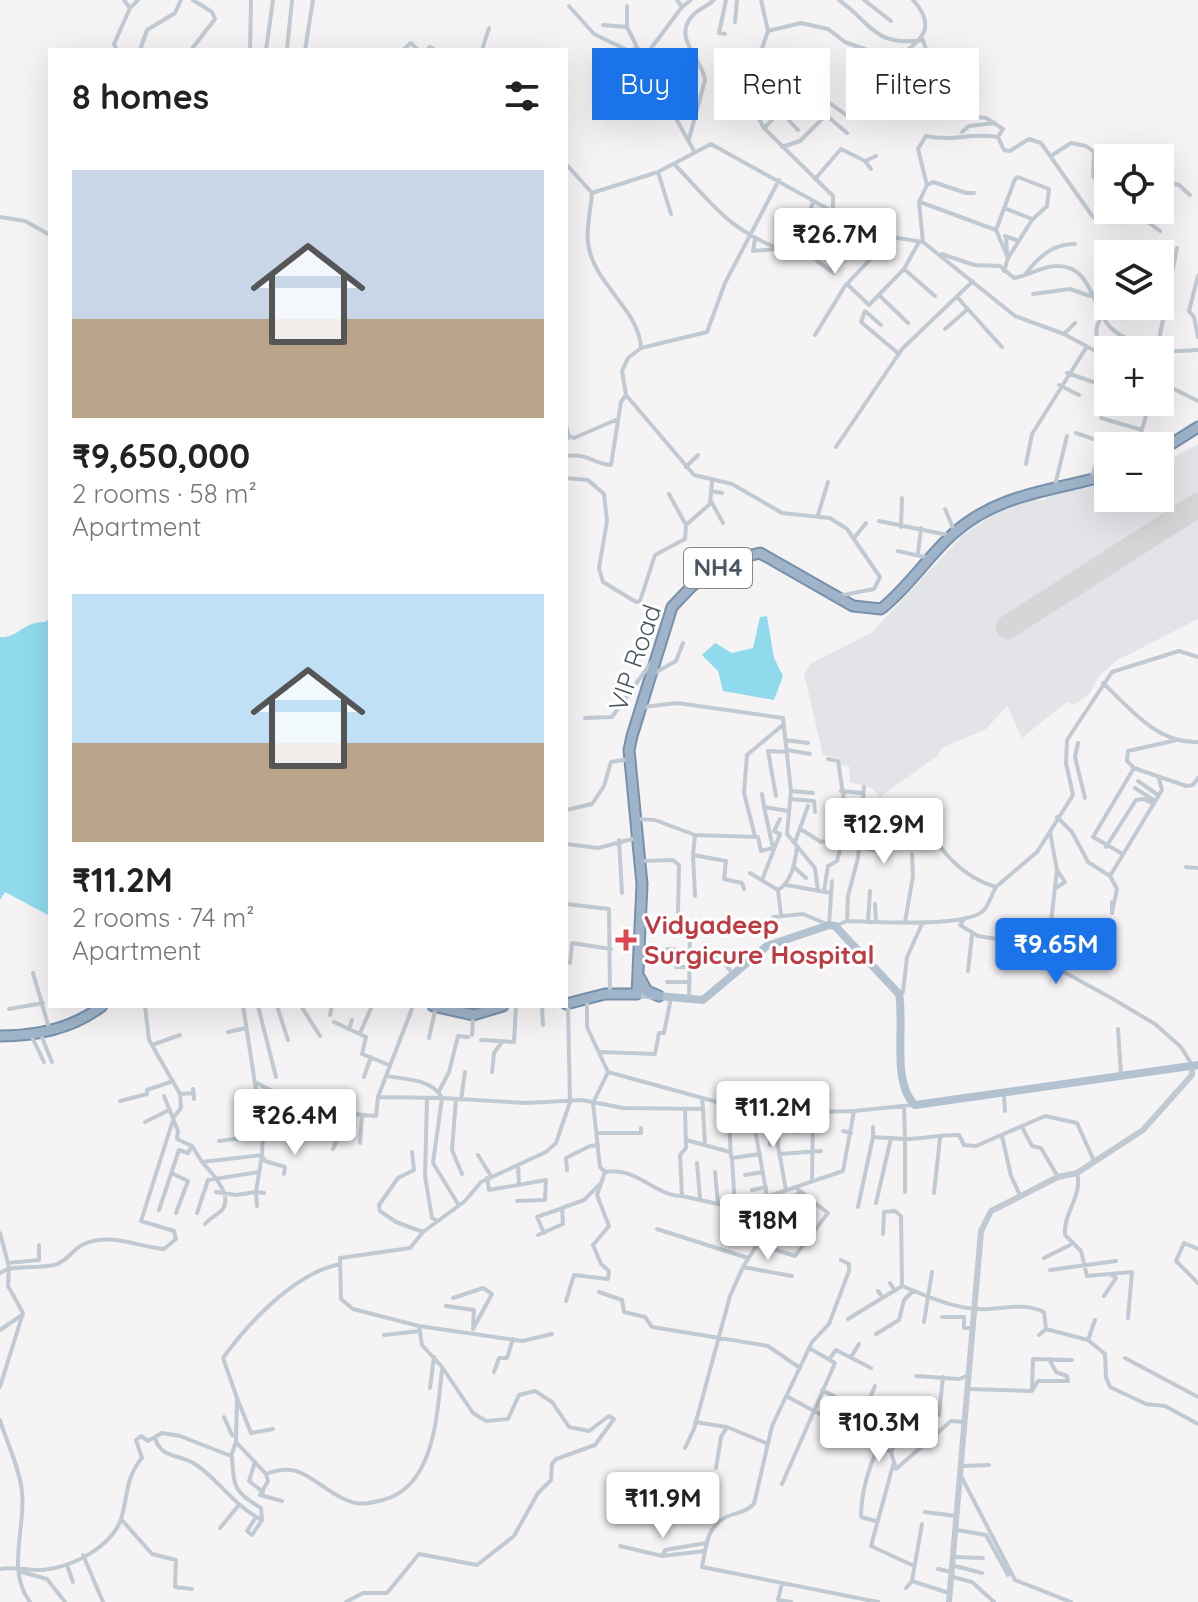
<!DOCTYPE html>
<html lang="en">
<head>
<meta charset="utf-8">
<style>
  :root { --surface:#fff; --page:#f2f2f2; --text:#222; --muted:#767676; --accent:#1a73e8 }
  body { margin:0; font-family:Quicksand,sans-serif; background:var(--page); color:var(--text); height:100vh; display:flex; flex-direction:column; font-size:30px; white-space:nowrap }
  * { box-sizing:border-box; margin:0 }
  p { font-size:26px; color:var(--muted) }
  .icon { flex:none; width:44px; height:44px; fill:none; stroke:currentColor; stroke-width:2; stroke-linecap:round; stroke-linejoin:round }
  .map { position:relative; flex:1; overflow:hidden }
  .sheet { position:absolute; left:48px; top:48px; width:520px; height:960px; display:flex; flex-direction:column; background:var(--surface); border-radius:0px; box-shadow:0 8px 32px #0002 }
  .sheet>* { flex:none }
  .hud { position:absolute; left:592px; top:48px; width:486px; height:72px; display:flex; gap:16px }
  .controls { position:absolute; left:1094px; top:144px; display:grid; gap:16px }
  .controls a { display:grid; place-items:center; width:80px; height:80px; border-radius:0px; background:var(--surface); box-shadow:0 8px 32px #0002; font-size:40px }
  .price { position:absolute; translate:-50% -68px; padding:0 18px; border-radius:8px; background:#fff; color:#222; font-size:26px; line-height:52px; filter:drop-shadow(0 2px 4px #0008) }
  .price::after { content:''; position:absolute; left:50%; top:48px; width:24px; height:18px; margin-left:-12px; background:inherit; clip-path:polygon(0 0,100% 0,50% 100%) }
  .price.active { background:var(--accent); color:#fff }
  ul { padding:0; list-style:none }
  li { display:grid; align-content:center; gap:16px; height:424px; padding:0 24px }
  li span { display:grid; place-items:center; height:248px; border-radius:0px; color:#555 }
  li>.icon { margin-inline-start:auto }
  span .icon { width:144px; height:144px; fill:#fffc; stroke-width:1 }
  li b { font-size:34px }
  h2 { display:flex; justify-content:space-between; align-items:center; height:96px; padding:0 24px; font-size:34px }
  .pill { padding:0 28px; border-radius:0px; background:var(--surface); box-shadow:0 8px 32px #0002; font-size:28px; line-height:72px }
  .pill.active { background:var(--accent); color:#fff }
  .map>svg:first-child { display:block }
  .airport { fill:#e2e4e7 }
  .water { fill:#90daee }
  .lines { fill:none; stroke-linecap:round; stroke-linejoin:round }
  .runway { stroke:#d5d6d8; stroke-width:24 }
  .trunk-casing { stroke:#7690ad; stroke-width:13 }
  .minor { stroke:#c1cad2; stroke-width:4 }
  .tertiary { stroke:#c1cad2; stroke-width:6 }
  .primary { stroke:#b3c2d1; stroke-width:8 }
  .trunk { stroke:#9fb4c9; stroke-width:9 }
  .health-dot { fill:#e0444e; stroke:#fff; stroke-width:3 }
  .labels { text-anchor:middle; stroke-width:6; stroke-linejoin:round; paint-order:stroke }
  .shield { fill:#fff; stroke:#808990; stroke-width:2 }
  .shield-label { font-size:24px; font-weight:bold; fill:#4a5661 }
  .street-label { font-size:26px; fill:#4a5661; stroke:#fff }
  .health-label { font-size:26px; font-weight:bold; fill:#be3a42; stroke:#fff; text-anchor:start }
</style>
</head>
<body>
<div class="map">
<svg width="1198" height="1602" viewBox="0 0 1198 1602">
  <rect width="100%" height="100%" fill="#f5f3f3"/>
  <path class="airport" d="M 1198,444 L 1198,619 L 1116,661 L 1099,676 L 1090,693 L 1074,705 L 1067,702 L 1022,738 L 1007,706 L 986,729 L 942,748 L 937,756 L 880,797 L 872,788 L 850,782 L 849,766 L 840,765 L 839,758 L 823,755 L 804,674 L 810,664 L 871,633 L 963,535 L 1002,509 L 1026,500 L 1038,498 L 1039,501 L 1046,499 L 1046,496 L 1108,483 L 1108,498 L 1160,498 L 1160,465 Z"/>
  <path class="water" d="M 767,616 L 774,658 L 783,676 L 774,700 L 723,691 L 718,671 L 702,655 L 715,643 L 732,653 L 753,648 L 760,617 Z
    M 50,618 L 48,875 L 50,916 L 5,892 L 0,900 L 0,637 C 17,639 24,621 45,622 Z"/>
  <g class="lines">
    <path class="runway" d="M 1008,627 L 1198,505"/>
    <defs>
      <path id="trunk" d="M 1160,451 L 1198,427
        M 640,978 L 647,991 L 659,996
        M 566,1004 L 605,994 L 637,994 L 642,884 L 629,750 L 632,736 L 672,607 L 692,586 L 731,560 L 760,553 L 853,606 L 881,609 C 909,587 928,556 954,533 C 999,493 1053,491 1108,475
        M 433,1006 L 473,1015 L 503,1006
        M 0,1036 C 37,1036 72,1029 102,1006"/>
    </defs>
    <use href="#trunk" class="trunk-casing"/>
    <path class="minor" d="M 124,0 L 130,8
      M 677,0 L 682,7 L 643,59 L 694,151
      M 761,0 L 768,31 L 748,89 L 753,109 L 764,128 L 833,196 L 833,211
      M 839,0 C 873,24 873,47 923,40 L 941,98
      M 864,0 L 891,21
      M 569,6 L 594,34 L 629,51 L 635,49
      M 627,6 L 627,27 L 643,59
      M 682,7 L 691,0
      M 735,22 L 737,0
      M 603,25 L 627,27
      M 768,31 L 801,23 L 828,29 L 845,42 L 895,60 C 920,40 939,29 913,0
      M 725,34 L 719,33 L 726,0
      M 117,50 L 114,44 L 130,8 L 138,0
      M 140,50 L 147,30 L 175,13 L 181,0
      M 191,50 L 215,19 L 212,12 L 193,0
      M 250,50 L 251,0
      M 266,50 L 273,0
      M 287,50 L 292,0
      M 305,50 L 313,0
      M 403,50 L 411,43 L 418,50
      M 427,50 L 430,47 L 435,50
      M 482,50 L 489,28
      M 762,86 L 786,110
      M 806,86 L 849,117
      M 817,94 L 828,81
      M 793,103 L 807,118
      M 782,113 L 798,130
      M 964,115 L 986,118 L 1003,129 L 998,137
      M 764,128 L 806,86 L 789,74
      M 962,132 L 969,126 L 995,123
      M 689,139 L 705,80 C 703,59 671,38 693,15 C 698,9 708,6 714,0
      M 782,147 L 800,141 L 826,115 L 847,133
      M 1051,156 L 1071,143 L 1086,146 L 1094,152 L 1093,176 L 1108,194
      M 865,161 L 876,156
      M 566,164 L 592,193 C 591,208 586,228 588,243 C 593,284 639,309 641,348 L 628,358 L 622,371 L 626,395 L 694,475 L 732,484 L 782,513 L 830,518 L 847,529 L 880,577 L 874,589 L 838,596
      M 675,165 C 711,202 726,227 775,247 L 776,249 L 753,251 L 755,239
      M 658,172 L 671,214
      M 815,179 L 841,149 L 865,161 L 871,169
      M 1160,180 L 1179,185 L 1190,195
      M 927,185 L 933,182 L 966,193 L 974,193
      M 592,193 L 658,172 L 711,144 L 873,234 L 923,242 L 1015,316 L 1064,334 L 1108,358
      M 920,202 L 996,230 L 1008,258 L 1004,271
      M 1004,208 L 1032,219
      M 0,217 L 25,221 L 50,235
      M 996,230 L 1015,179 L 1018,177 L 1049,189 L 1047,206 L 1032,220 L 1008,258
      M 1005,236 L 1016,240
      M 1006,237 L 1007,253
      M 790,239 L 795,241 L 814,201
      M 923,242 L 919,202 L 927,185 L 918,149 L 926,136 C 956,142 971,132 998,137 L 1004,150 L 1010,151 L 1029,139 L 1041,143 L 1093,217 C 1110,227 1124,220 1142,218 L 1160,231
      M 942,254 L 974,265 L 1000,266 L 1014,278 C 1027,276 1043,266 1056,266 C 1092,265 1091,306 1110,327 C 1121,338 1139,344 1154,350
      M 817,261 L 834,273 L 863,228
      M 904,269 L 935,296
      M 1025,275 C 1037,258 1053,243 1075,244
      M 1198,276 L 1189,311 L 1194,317 L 1198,337
      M 847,284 L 869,305 L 904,269 L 919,242
      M 1033,294 L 1070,289 L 1090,296
      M 879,295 L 908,323
      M 957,297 L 1002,347
      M 1102,316 C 1092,331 1096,341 1108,354
      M 881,325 L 865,311 L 861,322 L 899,354
      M 945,329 L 968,309
      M 1064,334 L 1075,323
      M 815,335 L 845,286 L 877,252 L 885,236
      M 641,348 L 707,332 L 725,283 L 779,180
      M 1157,350 L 1177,248
      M 1160,352 L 1198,350
      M 1067,373 L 1099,384
      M 1160,382 L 1198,401
      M 1059,385 L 1079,395
      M 1101,418 L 1142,430
      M 566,425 L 569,436 L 566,441
      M 1076,433 L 1114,446
      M 569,436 L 574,438 L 618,419
      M 1137,446 L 1150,402
      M 836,447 L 902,349 L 973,281
      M 566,456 C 590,453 593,464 611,465 L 621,402 L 626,395
      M 1026,464 L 1032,434 L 1086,348
      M 686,467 L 698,455
      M 566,478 L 588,480 L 604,494 L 607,521 L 599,568 L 603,582 L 636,602 L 640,601 L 655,555 L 685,539 L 686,525 L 710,504 L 712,482
      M 1091,478 L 1104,443
      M 1055,485 L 1067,436
      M 711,491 L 722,493
      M 669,494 L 686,525
      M 711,501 L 723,523
      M 945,509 L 954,530
      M 818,515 L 828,482
      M 879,521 L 948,535
      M 901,527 L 902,498
      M 854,538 L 866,523
      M 898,551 L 929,558
      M 918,553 L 921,528
      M 653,674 L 676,661 L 683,643
      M 1103,683 C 1130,708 1157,744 1198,742
      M 644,707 L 677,703 L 783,718 L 791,791 L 787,834 L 815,868 L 818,891
      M 585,718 L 612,717 L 651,663
      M 785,740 L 808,743
      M 1177,740 L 1128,751 L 1127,761 L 1134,768 L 1186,786 L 1193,785 L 1198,778
      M 1078,743 L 1075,757 L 1085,798
      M 787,750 L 810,754
      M 828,759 L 838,761 L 846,813
      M 1138,781 L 1158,795
      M 1135,788 L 1155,801
      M 791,791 L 813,793
      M 841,791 L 862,793
      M 762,794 L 764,807 L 788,811
      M 776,796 L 768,751 L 787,752
      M 790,799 L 814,801 L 815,812
      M 764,807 L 773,848
      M 566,810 L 592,804 L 604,786 L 611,762 L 630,759
      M 925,814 C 933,847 962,877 996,887 L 1037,852 L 1073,795 L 1066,763 L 1067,740 L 1112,672 L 1179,651 L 1198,657
      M 1057,817 L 1072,832 L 1088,862 L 1110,876 L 1117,889 L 1112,913 L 1112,902
      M 637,819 L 655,820 L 695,835 L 758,837 L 761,851 L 773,848
      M 802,830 L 821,842 L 843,839 L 837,861 L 828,866 L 824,891
      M 1050,832 L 1057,870 L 1051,922
      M 695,835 L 693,855 L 726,861 L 724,879 L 742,883 L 744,889
      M 755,836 L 744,793 L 747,755 L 784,724
      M 619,840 L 622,893
      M 795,842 L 808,806
      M 566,844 L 598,848 L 636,838
      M 859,847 L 883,852 L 883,843
      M 1106,847 L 1136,800 L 1144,799 L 1154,804
      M 1123,854 L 1093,837 L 1134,768
      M 693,855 L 695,896
      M 640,861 L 673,860 L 679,865 L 678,912 L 690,934 L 689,1000
      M 794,867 L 806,878
      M 1186,867 L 1198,868
      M 750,873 L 778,890 L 781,915
      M 1110,876 L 1162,790 L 1159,779
      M 762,880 L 780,834 L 774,831 L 780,819
      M 786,885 L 831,893
      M 1056,888 L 1065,882 L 1057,870
      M 778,890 C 792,882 795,862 797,847
      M 566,904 L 609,909 L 610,993
      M 875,904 L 876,922
      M 965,918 L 960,925 L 978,936 L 1008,941 L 1113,999 L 1155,1024 L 1181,1047 L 1192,1065
      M 847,921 L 848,896 L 858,858 L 864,787
      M 868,922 L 870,891
      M 905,922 L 913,876 L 912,854
      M 659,925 L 684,924
      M 829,925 L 832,881
      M 835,926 L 847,921 C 872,922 969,928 984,910 C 989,904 992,894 996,887
      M 767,944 L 773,917 L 803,914 L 829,925
      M 667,949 L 690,951
      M 708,961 L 719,956 L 732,973
      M 570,963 L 572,943 L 611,949
      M 676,967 L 690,967
      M 968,971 L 972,935
      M 33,973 L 49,1028
      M 667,982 L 690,982
      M 899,994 L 903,992 L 907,957 L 922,924
      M 258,1006 L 276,1077
      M 277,1006 L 288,1040
      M 301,1006 L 320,1036
      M 413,1006 L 386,1076 C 404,1079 433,1079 442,1098 L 526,1103 L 582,1100 L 623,1108 L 703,1109 L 702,1098
      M 542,1006 L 543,1025
      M 9,1009 L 43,1003
      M 330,1015 L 332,1006
      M 334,1022 L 366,1037 L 362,1054 L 389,1065
      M 349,1029 L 352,1020
      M 1118,1029 L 1121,1075
      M 228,1032 L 246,1028
      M 360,1033 L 372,1006
      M 41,1035 L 52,1062
      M 472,1035 L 473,1017
      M 32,1037 L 44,1062
      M 429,1038 L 436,1007
      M 481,1040 L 514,1042 L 516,1006
      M 152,1045 L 180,1035
      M 601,1052 L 655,1054 L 659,1033 L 664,1033 L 671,998
      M 492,1072 L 494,1053 L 502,1042
      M 608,1072 L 728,1105 L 813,1112 L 854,1111
      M 386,1076 L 378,1097 L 442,1098 L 433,1163 L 458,1204
      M 364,1077 L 371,1057
      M 255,1082 L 299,1105
      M 193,1089 L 194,1099
      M 439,1091 L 449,1072 L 458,1036 L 468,1037
      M 180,1094 L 194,1093
      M 1004,1095 L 1005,1111
      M 164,1096 L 178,1131 L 177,1139 L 192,1146 L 202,1162 L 262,1155 L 263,1135
      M 427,1098 L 425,1176 L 432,1218 L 436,1220
      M 456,1099 L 452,1150 L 462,1174
      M 461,1100 L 465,1072
      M 120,1101 L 147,1094 L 147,1090 L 173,1081
      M 728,1105 L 731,1157
      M 751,1107 L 767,1196
      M 703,1109 L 705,1145
      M 778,1109 L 778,1146 L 786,1190
      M 145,1122 L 169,1110
      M 873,1127 L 873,1137
      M 1022,1127 L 1032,1146 L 1041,1148 L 1058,1177
      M 843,1131 L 851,1133
      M 794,1132 L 813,1130
      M 598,1133 L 641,1133 L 641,1128
      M 1002,1136 L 1011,1176 L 1020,1195
      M 686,1140 L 730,1152
      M 219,1141 L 263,1135 L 243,1006
      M 360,1143 L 362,1115
      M 770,1145 L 770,1109
      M 333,1149 L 339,1135 L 340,1113 L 376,1116 L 378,1097
      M 412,1152 L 414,1170 L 398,1178 L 379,1205 L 380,1211 L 396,1222 L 423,1232
      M 779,1154 L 821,1151
      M 478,1155 L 491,1176
      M 262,1156 L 265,1161 L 285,1167 L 284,1174
      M 202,1162 C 212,1173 236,1198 220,1212 C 215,1216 210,1218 205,1224
      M 697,1163 L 700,1198
      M 518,1165 L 519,1185
      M 567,1170 L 566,1158 L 590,1146 L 598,1145
      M 605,1172 C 636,1166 655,1196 682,1196 L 680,1155 L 686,1148 L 685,1109
      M 171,1173 L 188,1181 L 176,1213
      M 1077,1173 C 1083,1197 1063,1212 1065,1235 L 1081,1251 L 1087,1276 L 1132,1272 L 1128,1318
      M 745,1175 L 763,1172
      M 487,1178 L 489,1190 L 546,1180 L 545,1200 L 517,1201
      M 812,1181 L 813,1112
      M 752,1190 L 766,1187
      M 216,1192 L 236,1195 L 256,1192 L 262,1155
      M 905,1192 L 905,1139 C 922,1139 942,1134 959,1135 L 964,1145 L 976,1146 L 1045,1116 L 1077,1123 L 1094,1161
      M 934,1193 L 940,1138
      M 682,1196 L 718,1204 L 715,1172
      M 876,1203 L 891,1138
      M 718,1204 L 735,1208 L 732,1158 L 760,1154
      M 257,1206 L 256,1192 L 264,1193
      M 858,1207 L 873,1137 L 905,1139 L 904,1106
      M 735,1208 L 759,1214 L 757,1200 L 843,1171 L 854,1111 L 912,1105
      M 159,1210 L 179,1150 L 188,1153 L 192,1146
      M 197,1213 L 208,1180 L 259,1172
      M 759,1214 L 766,1221 L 765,1232 L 743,1267 L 792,1276
      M 795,1228 L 816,1204
      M 657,1229 L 748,1258
      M 770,1230 L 800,1191
      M 0,1233 L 9,1267 L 8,1286 L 23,1313 L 0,1387
      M 544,1233 L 537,1217 L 560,1209
      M 883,1234 L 884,1212 L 895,1211 L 901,1216 L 902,1286
      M 538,1235 L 563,1224 L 562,1208 L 584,1200 L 600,1184
      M 761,1237 L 770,1248 L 795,1256 L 828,1213 L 795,1187
      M 1198,1249 L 1184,1243 L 1176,1261 L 1198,1283
      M 1044,1258 L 1070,1245
      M 841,1260 L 849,1264 L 849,1271 L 829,1324 L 812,1342 L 772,1426 L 754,1504 C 745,1513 737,1512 726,1517 C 706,1527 706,1548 702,1567 L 878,1602
      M 8,1263 L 39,1260 L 39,1245
      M 1050,1270 L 1116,1261
      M 0,1273 C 14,1264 37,1269 54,1265 C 69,1261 72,1249 84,1244 C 110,1232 138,1247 164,1249 L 176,1239 L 174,1231 L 141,1221 L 174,1117 L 181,1108 L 180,1094 L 149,1040 L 145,1006
      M 890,1283 L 895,1291
      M 878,1291 L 883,1298
      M 599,1292 L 622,1300 L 624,1312 L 645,1317 L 652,1327 L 768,1346 L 800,1368
      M 1104,1296 L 1116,1278 L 1110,1274
      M 453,1298 L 483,1288 L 492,1294 L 473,1329
      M 566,1301 L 574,1275 L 608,1279 L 609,1271 L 601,1264 L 593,1245 L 609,1226 L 597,1195 L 605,1172 L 600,1167 L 593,1103 L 608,1072 L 587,1027 L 587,1001
      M 446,1306 L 474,1310 L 473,1326
      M 942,1317 L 964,1317 L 964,1328 L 972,1328
      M 848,1319 L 902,1286 C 929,1297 958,1311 988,1309 C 1009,1308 1024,1303 1044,1312 L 1046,1329 L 1088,1340
      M 1095,1320 L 1088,1340 L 1105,1354 L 1106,1377 L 1110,1387 L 1146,1404 L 1165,1406 L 1198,1424
      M 924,1322 L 932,1272
      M 419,1326 L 522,1341 L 552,1334
      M 0,1330 L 22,1315
      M 876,1334 L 899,1320 L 904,1300 L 913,1291
      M 384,1335 L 420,1331
      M 1039,1335 L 1046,1329
      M 851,1357 L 859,1344
      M 830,1358 L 836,1350 L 871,1368
      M 1125,1358 L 1198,1397
      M 1049,1359 L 1056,1372 L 1067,1376 L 1068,1381
      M 494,1372 L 499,1358 L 507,1358 L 513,1339
      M 916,1376 L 959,1379 L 969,1375
      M 430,1388 L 434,1357
      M 968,1389 L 1032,1391 L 1038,1381 L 1068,1381
      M 1032,1389 L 1033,1359 L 1072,1360
      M 822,1390 L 849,1404
      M 788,1397 L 891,1452 L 896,1469 L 951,1421 L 964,1422
      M 237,1398 L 223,1358 C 249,1322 295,1273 340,1264
      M 939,1415 L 943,1377
      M 224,1417 L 232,1435 L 236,1436
      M 0,1420 C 7,1443 20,1469 22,1492 C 26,1528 6,1570 30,1602
      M 695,1422 L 727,1427 L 766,1443
      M 856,1433 L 875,1386
      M 155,1438 C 161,1459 180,1454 195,1464 C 218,1479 234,1506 262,1520 L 261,1508 C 234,1491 234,1489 232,1457
      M 870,1441 L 882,1416
      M 236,1442 L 237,1398 L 251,1433 L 273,1429
      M 685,1448 L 694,1429 L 730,1296 L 743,1267
      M 891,1452 L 906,1420
      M 255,1462 L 249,1481 L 263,1492
      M 893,1465 L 871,1546 L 912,1565
      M 962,1466 L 989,1465
      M 716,1468 L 721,1437 L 727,1427
      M 266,1474 L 268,1481 L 260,1495 L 282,1501
      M 961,1476 L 1015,1580 L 1071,1602
      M 782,1484 L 835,1363 L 809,1348
      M 925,1512 L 956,1516
      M 256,1517 L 247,1531 L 252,1535 L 262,1520
      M 121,1519 L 152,1554 L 176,1560 L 175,1587 L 192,1589
      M 875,1521 L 861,1517 C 861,1491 869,1467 879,1445
      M 922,1524 L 912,1581 L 949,1593
      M 220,1528 L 239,1505
      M 957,1530 L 986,1535 L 1008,1575
      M 620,1546 L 662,1556 L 705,1551
      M 83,1555 L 103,1602
      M 662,1556 L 665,1550 L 706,1543
      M 955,1557 L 983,1558
      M 67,1565 L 73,1582
      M 955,1566 L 982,1573
      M 0,1569 C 15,1566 29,1571 43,1570 C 73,1567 114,1546 122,1516 C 128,1493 126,1477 142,1458 L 136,1440 L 141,1436 L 148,1441 L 162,1433 L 180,1436 L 231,1456 L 236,1442 L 266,1474 C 301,1460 312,1483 342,1498 C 357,1506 367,1504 383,1500 C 435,1487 437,1413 442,1370
      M 938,1569 L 952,1572
      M 22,1572 L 47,1579 L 65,1602
      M 953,1577 L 972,1582 L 994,1602
      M 782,1583 L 778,1600 L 791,1602
      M 906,1588 L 912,1581
      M 346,1602 L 363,1593 L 387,1593 L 419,1554 L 477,1565 L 514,1536 L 538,1493 L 551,1480 L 552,1464 L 556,1459 L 595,1445 L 614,1419 L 609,1416 L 589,1431 L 569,1427 L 552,1402 L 535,1391 L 519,1395 L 508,1419 L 486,1421 L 473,1413 L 442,1367 L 422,1345 L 419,1326 L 353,1309 L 341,1299 L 340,1258 L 410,1248 L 423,1232 L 465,1201 L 481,1182 L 546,1152 L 556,1143 L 570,1102 L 568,1007"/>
    <path class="tertiary" d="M 949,1602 L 981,1231 L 991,1211 L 1058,1177 L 1077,1173 L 1143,1130 L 1192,1075 L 1192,1066"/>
    <path class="primary" d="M 637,994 L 703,1000 L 767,946 L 829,925 L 835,926 L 899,994 C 905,1024 891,1083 915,1105 L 1198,1065"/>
    <use href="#trunk" class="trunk"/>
  </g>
  <path class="health-dot" d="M622 928h8v8h8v8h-8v8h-8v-8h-8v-8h8z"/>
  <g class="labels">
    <rect class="shield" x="684" y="548" width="68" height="40" rx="6"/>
    <g class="shield-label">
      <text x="718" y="576">NH4</text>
    </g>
    <g class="street-label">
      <text transform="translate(635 658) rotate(-71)" y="9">VIP Road</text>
    </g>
    <g class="health-label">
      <text x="644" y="934">Vidyadeep<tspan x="644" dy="30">Surgicure Hospital</tspan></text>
    </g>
  </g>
</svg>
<div class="controls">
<a><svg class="icon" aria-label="locate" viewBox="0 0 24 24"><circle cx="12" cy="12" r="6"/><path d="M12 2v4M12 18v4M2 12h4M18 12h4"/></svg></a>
<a><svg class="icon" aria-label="layers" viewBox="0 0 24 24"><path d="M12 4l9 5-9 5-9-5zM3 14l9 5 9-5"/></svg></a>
<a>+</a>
<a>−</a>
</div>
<b class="price" style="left:835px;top:276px">₹26.7M</b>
<b class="price" style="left:884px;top:866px">₹12.9M</b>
<b class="price active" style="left:1056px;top:986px">₹9.65M</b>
<b class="price" style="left:773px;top:1149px">₹11.2M</b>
<b class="price" style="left:295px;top:1157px">₹26.4M</b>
<b class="price" style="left:768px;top:1262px">₹18M</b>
<b class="price" style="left:879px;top:1464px">₹10.3M</b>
<b class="price" style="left:663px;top:1540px">₹11.9M</b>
<div class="hud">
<a class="pill active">Buy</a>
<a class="pill">Rent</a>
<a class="pill">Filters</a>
</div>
<section class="sheet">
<h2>8 homes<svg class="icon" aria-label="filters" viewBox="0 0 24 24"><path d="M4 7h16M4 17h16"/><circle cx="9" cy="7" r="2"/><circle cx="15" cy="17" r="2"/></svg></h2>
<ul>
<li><span style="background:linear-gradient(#c9d6e8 60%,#b9a48a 0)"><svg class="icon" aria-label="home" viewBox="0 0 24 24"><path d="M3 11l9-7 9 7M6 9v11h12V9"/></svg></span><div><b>₹9,650,000</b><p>2 rooms · 58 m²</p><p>Apartment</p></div></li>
<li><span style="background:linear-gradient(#bfe0f5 60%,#b9a48a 0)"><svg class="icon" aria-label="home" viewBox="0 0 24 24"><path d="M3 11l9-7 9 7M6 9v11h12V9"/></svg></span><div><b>₹11.2M</b><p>2 rooms · 74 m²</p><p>Apartment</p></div></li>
</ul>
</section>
</div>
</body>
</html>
